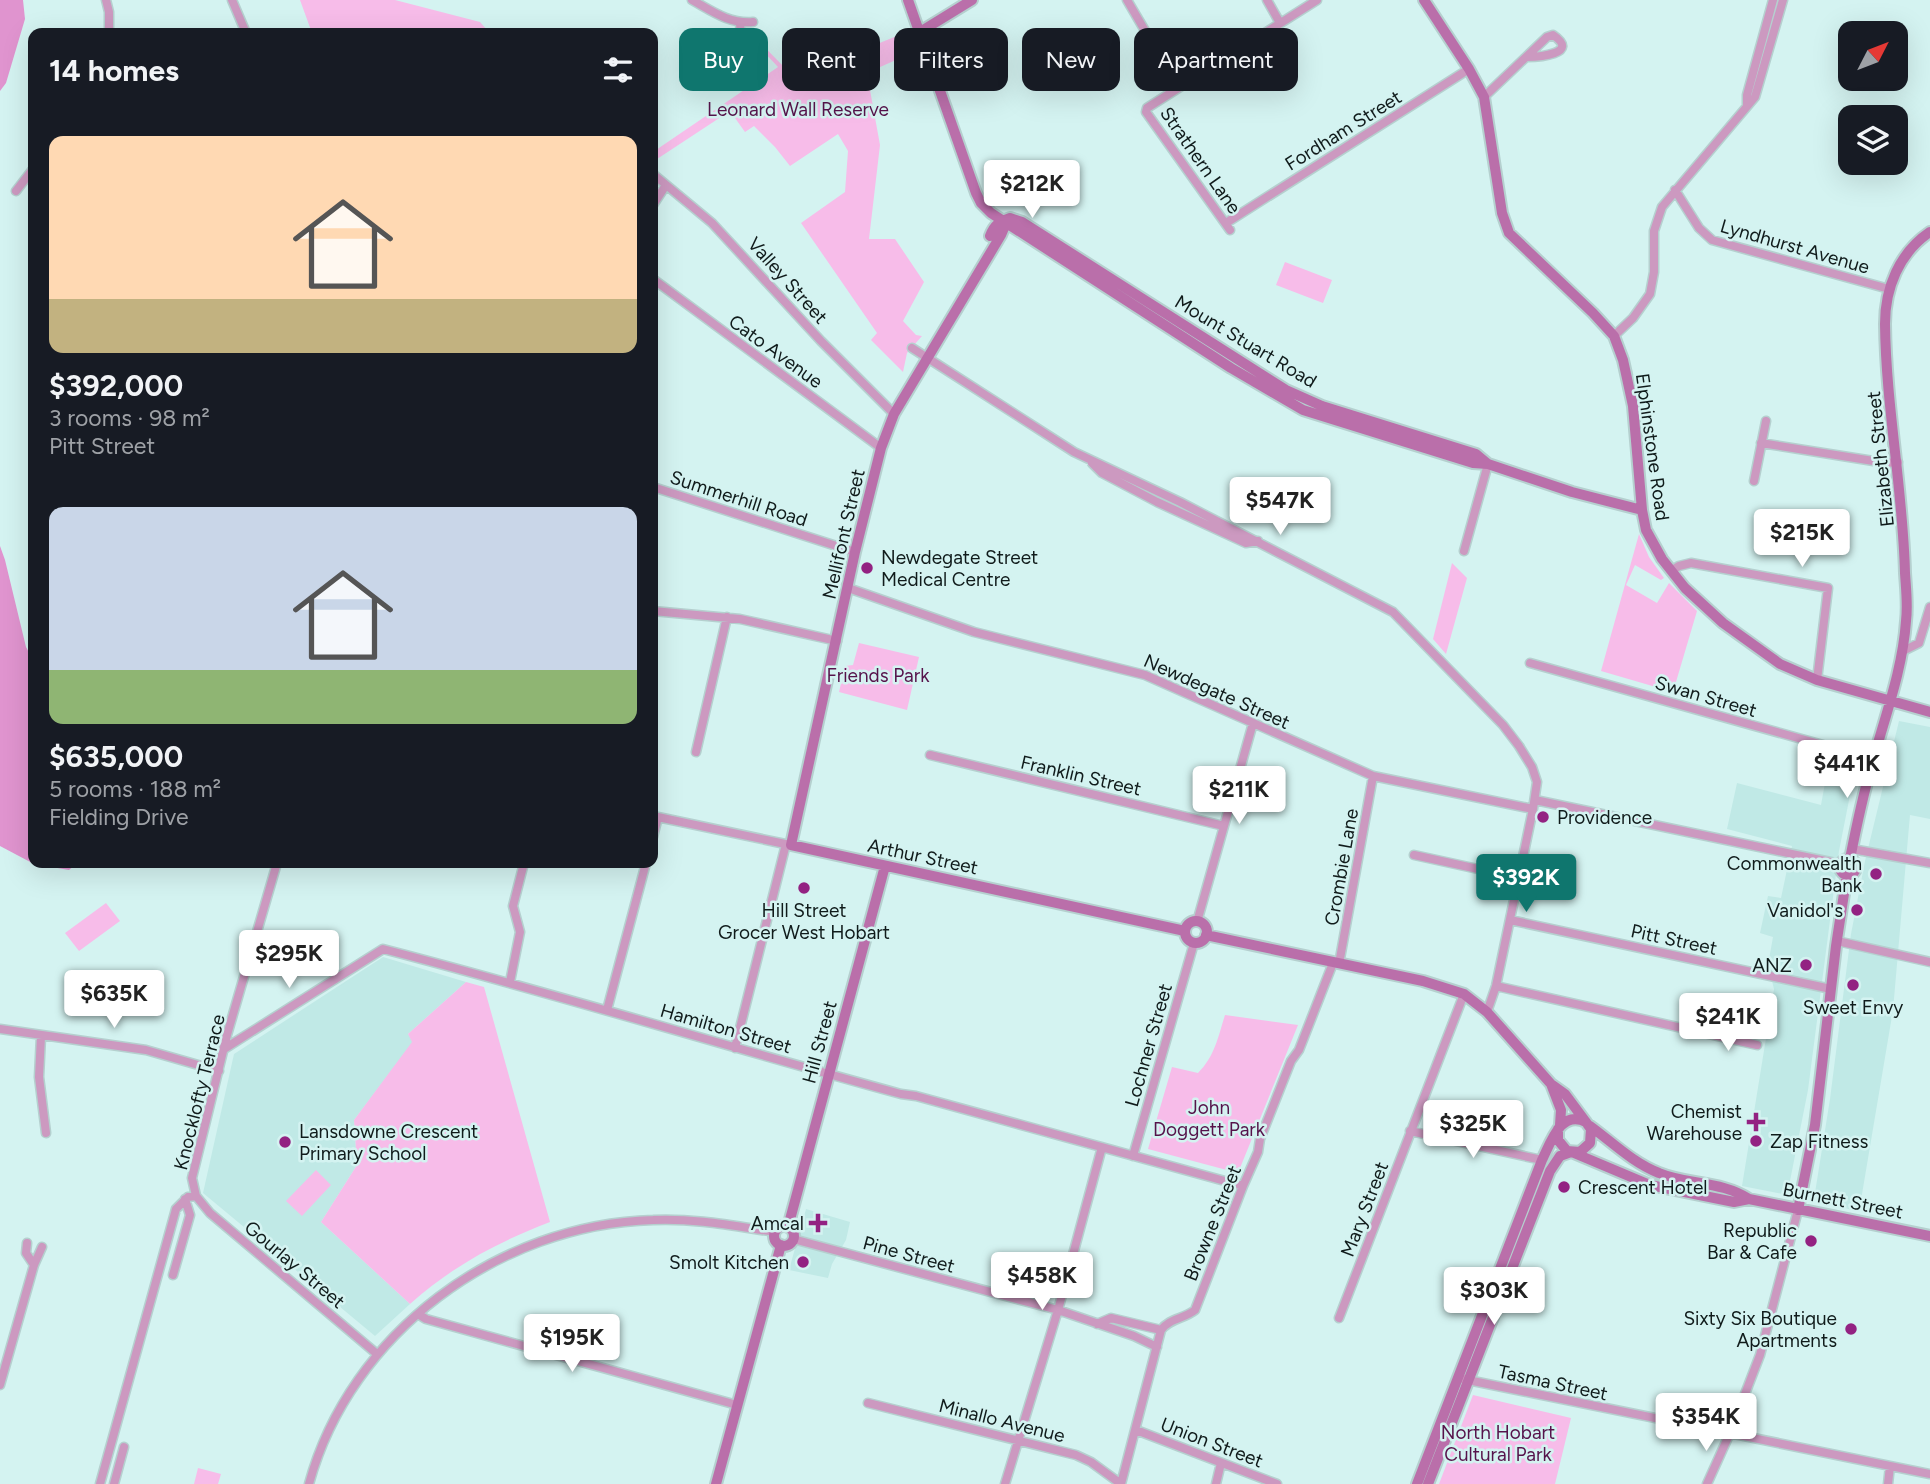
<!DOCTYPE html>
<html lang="en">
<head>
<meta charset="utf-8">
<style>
  :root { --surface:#171b24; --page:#20242c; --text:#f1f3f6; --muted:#9ea1a6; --accent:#0f766e }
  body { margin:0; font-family:Figtree,sans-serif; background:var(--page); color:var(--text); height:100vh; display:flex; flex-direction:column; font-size:26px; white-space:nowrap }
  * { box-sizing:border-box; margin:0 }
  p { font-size:23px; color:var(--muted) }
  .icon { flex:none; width:38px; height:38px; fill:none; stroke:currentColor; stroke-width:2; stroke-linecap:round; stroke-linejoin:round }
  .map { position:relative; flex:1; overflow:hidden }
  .details { position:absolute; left:28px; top:28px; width:630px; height:840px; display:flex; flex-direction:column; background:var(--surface); border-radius:14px; box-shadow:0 7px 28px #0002 }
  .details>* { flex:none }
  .hud { position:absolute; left:679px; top:28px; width:665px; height:63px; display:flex; gap:14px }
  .needle { width:46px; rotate:48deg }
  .controls { position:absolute; left:1838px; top:21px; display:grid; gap:14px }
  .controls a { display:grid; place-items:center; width:70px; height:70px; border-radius:14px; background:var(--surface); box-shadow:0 7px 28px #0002; font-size:35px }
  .price { position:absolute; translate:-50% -60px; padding:0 16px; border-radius:7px; background:#fff; color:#222; font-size:23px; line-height:46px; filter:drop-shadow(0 2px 4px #0008) }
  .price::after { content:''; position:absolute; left:50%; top:42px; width:21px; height:16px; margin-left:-10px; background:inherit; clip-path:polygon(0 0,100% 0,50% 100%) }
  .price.current { background:var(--accent); color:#fff }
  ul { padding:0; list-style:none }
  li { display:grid; align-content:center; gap:14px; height:371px; padding:0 21px }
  li span { display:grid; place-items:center; height:217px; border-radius:14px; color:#555 }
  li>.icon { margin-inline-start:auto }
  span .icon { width:126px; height:126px; fill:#fffc; stroke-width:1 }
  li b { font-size:30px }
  h2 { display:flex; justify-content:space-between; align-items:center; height:84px; padding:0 21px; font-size:30px }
  .tag { padding:0 24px; border-radius:14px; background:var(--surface); box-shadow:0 7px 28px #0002; font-size:24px; line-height:63px }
  .tag.current { background:var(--accent); color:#fff }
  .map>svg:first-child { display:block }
  .built { fill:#c0e9e6 }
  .green { fill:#f7bce9 }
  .forest { fill:#e094cf }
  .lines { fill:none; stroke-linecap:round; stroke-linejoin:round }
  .street-casing { stroke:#b5d0cf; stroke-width:11 }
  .secondary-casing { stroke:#b5d0cf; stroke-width:14 }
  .street { stroke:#cc99c0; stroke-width:8 }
  .secondary { stroke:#ba6faa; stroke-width:10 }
  .poi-dot { fill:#932282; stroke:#d4f3f1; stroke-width:2.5 }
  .labels { text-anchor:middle; stroke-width:5; stroke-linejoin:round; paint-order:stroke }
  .park-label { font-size:19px; fill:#56134b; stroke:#d4f3f1 }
  .street-label { font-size:19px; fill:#101b1b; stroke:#d4f3f1 }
  .poi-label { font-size:19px; fill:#101b1b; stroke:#d4f3f1; text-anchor:end }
</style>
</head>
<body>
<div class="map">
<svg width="1930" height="1484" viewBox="0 0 1930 1484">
  <rect width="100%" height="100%" fill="#d4f3f1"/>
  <path class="built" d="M 1899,721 L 1930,727 L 1930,819 L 1910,815 L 1893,1010 L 1859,1212 L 1814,1199 L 1830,1099 L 1851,934 L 1865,861 Z
    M 1737,783 L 1821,805 L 1825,783 L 1851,790 L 1839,851 L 1808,1090 L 1788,1191 L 1783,1194 L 1742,1186 L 1774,989 L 1768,965 L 1773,937 L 1760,933 L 1768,896 L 1781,898 L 1792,846 L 1727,829 Z
    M 383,957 L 466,982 L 408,1034 L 413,1042 L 354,1120 L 357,1165 L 321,1222 L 410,1304 L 375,1336 L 203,1193 L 234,1054 Z
    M 806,1209 L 850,1222 L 846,1240 L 832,1264 L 828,1278 L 789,1270 Z"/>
  <path class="green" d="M 300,0 L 395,0 L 480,22 L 488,31 L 485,33 L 312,33 Z
    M 909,31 L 906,45 L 916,51 L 869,72 L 868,79 L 880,145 L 869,239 L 895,239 L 924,282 L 903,321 L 916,335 L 922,336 L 907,353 L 903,372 L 871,340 L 877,333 L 801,223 L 845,192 L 848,151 L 838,134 L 790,166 L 775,147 L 754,126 L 745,132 L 730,111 L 654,161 L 653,152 L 778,67 L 748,35 L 750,32 L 782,65 L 795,66 L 824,48 L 843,58 Z
    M 1285,262 L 1332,280 L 1323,303 L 1276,285 Z
    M 1639,534 L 1649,557 L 1664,578 L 1661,580 L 1635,565 L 1626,585 L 1657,603 L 1669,583 L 1697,611 L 1673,692 L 1601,671 Z
    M 1452,563 L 1467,578 L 1446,654 L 1433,639 Z
    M 859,643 L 919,657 L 907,710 L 839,692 L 845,666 L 853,665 Z
    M 106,903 L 120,921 L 79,951 L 65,933 Z
    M 466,982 L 484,987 L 550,1222 C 496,1243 454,1265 410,1304 L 321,1222 L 357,1165 L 354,1120 L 412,1042 L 408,1034 Z
    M 1225,1015 L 1298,1025 L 1238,1173 L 1148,1149 L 1172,1067 L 1198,1073 C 1215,1056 1218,1037 1225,1015 Z
    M 316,1170 L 331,1185 L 302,1216 L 286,1201 Z
    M 1473,1395 L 1571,1418 L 1555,1484 L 1439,1484 Z
    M 198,1468 L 221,1474 L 218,1484 L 194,1484 Z"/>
  <path class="forest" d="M 0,0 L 23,0 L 25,19 L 6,83 L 0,91 Z
    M 0,546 L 5,560 L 26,647 L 33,660 L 33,863 L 77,863 L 69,870 L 34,864 L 0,846 Z"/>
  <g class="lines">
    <defs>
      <path id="street" d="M 106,0 L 109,12 L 109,33
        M 232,0 L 246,33
        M 692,0 C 712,11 729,24 753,22
        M 1127,0 L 1178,87
        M 1267,0 L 1280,23
        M 740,23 L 741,37
        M 1484,97 L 1547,37 L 1553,35 C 1581,54 1537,57 1527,57
        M 1747,105 L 1747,95 L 1773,0
        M 653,174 L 712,223 L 821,341 L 894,414
        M 1675,190 L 1699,228 L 1712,240 L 1889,289
        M 16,191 L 33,169
        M 653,205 L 666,185
        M 1226,223 L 1469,69
        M 1230,230 L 1146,112 L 1147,108 L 1317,0
        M 653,279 L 881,448
        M 1614,336 L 1633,318 L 1650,294 L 1654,272 L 1654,231 L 1662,207 L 1755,97 L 1783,0
        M 912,348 L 1074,452 L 1180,502 L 1393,612 L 1503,725 L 1519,746 L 1532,767 L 1537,782 L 1533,809 L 1496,986 L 1487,1012
        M 1761,443 L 1886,463 L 1898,462
        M 1092,463 L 1102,473 L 1157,502 L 1246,543 L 1258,541
        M 1754,481 L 1766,421
        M 653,487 L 855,552
        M 1464,551 L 1488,464
        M 1671,571 L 1679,566 L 1691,563 L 1828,588 L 1817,680
        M 848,588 L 974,632 L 1145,675 L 1373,776 L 1533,809
        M 653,611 L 740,619 L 837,641
        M 1903,651 L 1919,643 L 1930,607
        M 1530,663 L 1873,759
        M 696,752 L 727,617
        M 930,755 L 1224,826
        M 1535,800 L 1840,864
        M 653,816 L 790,845
        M 653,837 L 658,817
        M 1852,849 L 1930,863
        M 1414,855 L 1519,878
        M 1510,920 L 1831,989
        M 1197,922 L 1253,723
        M 1837,941 L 1930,962
        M 1339,964 L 1373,776
        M 510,982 L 520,932 L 513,906 L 524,863
        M 1496,986 L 1757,1045
        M 607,1010 L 646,863
        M 0,1029 L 146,1050 L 219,1071
        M 41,1036 L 39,1077 L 46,1133
        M 735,1048 L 786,844
        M 224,1049 L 383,949 C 557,994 728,1047 901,1094 L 916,1096 L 1243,1186
        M 1410,1131 L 1542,1160
        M 1133,1156 L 1194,943
        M 196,1196 L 210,1213 L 377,1354
        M 793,1239 L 1058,1310 L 1134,1336 L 1157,1347
        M 27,1243 L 26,1253 L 34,1265
        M 173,1275 L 190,1215 L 185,1199
        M 418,1314 L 426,1319 L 737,1405
        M 1339,1318 L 1464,994
        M 1097,1324 L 1111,1318 L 1161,1330
        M 1463,1379 L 1930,1474
        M 0,1385 L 34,1265 L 42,1247
        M 868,1403 L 1076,1455 L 1091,1462 L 1121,1484
        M 1136,1430 L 1277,1484
        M 100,1484 L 176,1209 L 188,1197 L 196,1196 L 192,1178 L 227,1035 L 277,863
        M 114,1484 L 124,1447
        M 309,1484 C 350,1333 499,1224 653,1220 C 694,1218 734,1226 775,1232
        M 1005,1484 L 1058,1310 L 1102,1147
        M 1121,1484 L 1161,1330 C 1170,1318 1184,1319 1195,1310 L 1243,1186 L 1258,1152 L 1260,1139 L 1291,1061 L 1299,1050 L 1333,963
        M 1216,1484 L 1221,1463
        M 1707,1484 L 1730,1433 L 1760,1355 L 1798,1210
        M 1888,1484 L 1890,1466"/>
      <path id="secondary" d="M 908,0 L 976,193 L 981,203 L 991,213 L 1231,368 L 1303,410 L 1473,463 L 1488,464 L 1572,492 L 1642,510
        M 1424,0 L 1469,69 L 1484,97 L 1502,213 L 1509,233 L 1593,313 L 1614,336 L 1623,360 L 1633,406 L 1642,510 L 1646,530 L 1662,559 L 1685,588 L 1723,623 L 1780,664 L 1817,680 L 1930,712
        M 920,32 L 972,0
        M 1002,220 L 1004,228 L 1001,235 L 894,414 L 881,448 L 855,552 L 791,845 L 1185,931
        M 990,236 C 994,225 999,222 1010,218 L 1022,222 L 1286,390 L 1322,406 L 1476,454 L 1488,464
        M 1850,859 C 1857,823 1865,786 1876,750 C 1888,708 1903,665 1906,621 C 1908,605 1906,589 1905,573 C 1903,490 1886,407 1885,324 C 1885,288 1899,253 1930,232
        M1840 867a8 8 0 1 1 16 0a8 8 0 1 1-16 0Z
        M1185 932a11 11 0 1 1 22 0a11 11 0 1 1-22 0Z
        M 1206,935 L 1423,981 L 1464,994 L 1487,1012 L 1551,1084 L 1565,1094 L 1591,1129 L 1590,1143 L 1580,1152 L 1567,1151 L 1558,1140 L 1558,1129
        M 1551,1084 L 1561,1110 L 1560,1125
        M 1590,1126 C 1612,1142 1633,1163 1659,1173 C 1688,1185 1722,1181 1749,1199 L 1930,1236
        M 1574,1153 L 1650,1185 L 1734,1202 L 1749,1199
        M 1798,1210 L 1815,1125 L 1836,946 L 1847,874
        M774 1236a10 10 0 1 1 20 0a10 10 0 1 1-20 0Z
        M 788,1227 L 885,866
        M 716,1484 L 781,1245
        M 1417,1484 L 1542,1160 C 1551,1142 1561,1109 1586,1122
        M 1428,1484 L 1550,1171 L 1560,1156 L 1571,1152"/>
    </defs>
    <use href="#street" class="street-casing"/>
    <use href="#secondary" class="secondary-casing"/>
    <use href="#street" class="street"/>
    <use href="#secondary" class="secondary"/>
  </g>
  <g class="poi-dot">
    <circle cx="867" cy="568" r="7"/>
    <circle cx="1543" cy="817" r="7"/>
    <circle cx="1876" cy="874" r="7"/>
    <circle cx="804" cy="888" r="7"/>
    <circle cx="1857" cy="910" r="7"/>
    <circle cx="1806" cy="965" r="7"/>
    <circle cx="1853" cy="985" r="7"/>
    <path d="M1752.5 1111.5h7v7h7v7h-7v7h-7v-7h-7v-7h7z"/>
    <circle cx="1756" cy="1141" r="7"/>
    <circle cx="285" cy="1142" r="7"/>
    <circle cx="1564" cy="1187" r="7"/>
    <path d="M814.5 1212.5h7v7h7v7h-7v7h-7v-7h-7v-7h7z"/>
    <circle cx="1811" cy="1241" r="7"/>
    <circle cx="803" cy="1262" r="7"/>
    <circle cx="1851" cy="1329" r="7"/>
  </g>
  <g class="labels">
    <g class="park-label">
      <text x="798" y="116">Leonard Wall Reserve</text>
      <text x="878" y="682">Friends Park</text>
      <text x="1209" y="1114">John<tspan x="1209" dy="22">Doggett Park</tspan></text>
      <text x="1498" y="1439">North Hobart<tspan x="1498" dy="22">Cultural Park</tspan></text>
    </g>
    <g class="street-label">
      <text transform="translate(1343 130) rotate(-32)" y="7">Fordham Street</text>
      <text transform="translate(1201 160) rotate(55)" y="7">Strathern Lane</text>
      <text transform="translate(1795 246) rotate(16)" y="7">Lyndhurst Avenue</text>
      <text transform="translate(788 280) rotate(48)" y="7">Valley Street</text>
      <text transform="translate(1246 341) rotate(31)" y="7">Mount Stuart Road</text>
      <text transform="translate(776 351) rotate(36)" y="7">Cato Avenue</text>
      <text transform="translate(1653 447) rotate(82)" y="7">Elphinstone Road</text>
      <text transform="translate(1880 459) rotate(-96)" y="7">Elizabeth Street</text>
      <text transform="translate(739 498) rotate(18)" y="7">Summerhill Road</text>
      <text transform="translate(843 534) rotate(-77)" y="7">Mellifont Street</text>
      <text transform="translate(1217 691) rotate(24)" y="7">Newdegate Street</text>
      <text transform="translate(1706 696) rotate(16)" y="7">Swan Street</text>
      <text transform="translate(1081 775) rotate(13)" y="7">Franklin Street</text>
      <text transform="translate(923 856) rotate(12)" y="7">Arthur Street</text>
      <text transform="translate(1341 867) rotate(-80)" y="7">Crombie Lane</text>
      <text transform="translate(1674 939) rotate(12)" y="7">Pitt Street</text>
      <text transform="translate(726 1028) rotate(16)" y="7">Hamilton Street</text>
      <text transform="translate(819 1042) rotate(-75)" y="7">Hill Street</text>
      <text transform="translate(1148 1045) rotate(-74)" y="7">Lochner Street</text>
      <text transform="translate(199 1092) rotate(-76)" y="7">Knocklofty Terrace</text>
      <text transform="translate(1843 1200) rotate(11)" y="7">Burnett Street</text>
      <text transform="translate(1364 1209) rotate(-69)" y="7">Mary Street</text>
      <text transform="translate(1212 1223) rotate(-68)" y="7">Browne Street</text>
      <text transform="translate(909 1254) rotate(15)" y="7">Pine Street</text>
      <text transform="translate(295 1264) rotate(40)" y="7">Gourlay Street</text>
      <text transform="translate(1553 1382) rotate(12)" y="7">Tasma Street</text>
      <text transform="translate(1002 1420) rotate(14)" y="7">Minallo Avenue</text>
      <text transform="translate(1212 1442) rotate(21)" y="7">Union Street</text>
    </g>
    <g class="poi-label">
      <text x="881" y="564" text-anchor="start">Newdegate Street<tspan x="881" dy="22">Medical Centre</tspan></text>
      <text x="1557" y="824" text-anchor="start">Providence</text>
      <text x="1862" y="870">Commonwealth<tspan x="1862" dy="22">Bank</tspan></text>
      <text x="804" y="917" text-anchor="middle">Hill Street<tspan x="804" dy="22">Grocer West Hobart</tspan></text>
      <text x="1843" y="917">Vanidol's</text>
      <text x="1792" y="972">ANZ</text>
      <text x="1853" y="1014" text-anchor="middle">Sweet Envy</text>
      <text x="1742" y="1118">Chemist<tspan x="1742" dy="22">Warehouse</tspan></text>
      <text x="299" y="1138" text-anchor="start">Lansdowne Crescent<tspan x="299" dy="22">Primary School</tspan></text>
      <text x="1770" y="1148" text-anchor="start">Zap Fitness</text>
      <text x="1578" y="1194" text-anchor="start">Crescent Hotel</text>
      <text x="804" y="1230">Amcal</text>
      <text x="1797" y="1237">Republic<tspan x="1797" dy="22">Bar &amp; Cafe</tspan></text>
      <text x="789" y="1269">Smolt Kitchen</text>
      <text x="1837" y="1325">Sixty Six Boutique<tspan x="1837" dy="22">Apartments</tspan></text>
    </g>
  </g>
</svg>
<div class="controls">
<a><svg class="needle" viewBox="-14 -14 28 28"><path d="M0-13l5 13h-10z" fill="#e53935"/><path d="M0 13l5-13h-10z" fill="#9ea1a6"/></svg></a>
<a><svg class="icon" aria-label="layers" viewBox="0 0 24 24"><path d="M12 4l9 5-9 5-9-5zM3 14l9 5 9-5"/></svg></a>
</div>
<b class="price" style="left:1032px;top:220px">$212K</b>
<b class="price" style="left:1280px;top:537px">$547K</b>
<b class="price" style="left:1802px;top:569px">$215K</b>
<b class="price" style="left:1847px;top:800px">$441K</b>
<b class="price" style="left:1239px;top:826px">$211K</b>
<b class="price current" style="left:1526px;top:914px">$392K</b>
<b class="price" style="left:289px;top:990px">$295K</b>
<b class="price" style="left:114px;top:1030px">$635K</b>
<b class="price" style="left:1728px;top:1053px">$241K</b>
<b class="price" style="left:1473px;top:1160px">$325K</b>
<b class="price" style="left:1042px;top:1312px">$458K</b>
<b class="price" style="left:1494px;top:1327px">$303K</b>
<b class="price" style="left:572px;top:1374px">$195K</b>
<b class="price" style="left:1706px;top:1453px">$354K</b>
<div class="hud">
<a class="tag current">Buy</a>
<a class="tag">Rent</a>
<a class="tag">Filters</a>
<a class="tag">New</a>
<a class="tag">Apartment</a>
</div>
<section class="details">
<h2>14 homes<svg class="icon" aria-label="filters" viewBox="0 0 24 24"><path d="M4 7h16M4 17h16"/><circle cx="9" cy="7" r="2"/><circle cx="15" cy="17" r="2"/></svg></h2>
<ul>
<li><span style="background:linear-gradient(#ffd9b3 75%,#c2b280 0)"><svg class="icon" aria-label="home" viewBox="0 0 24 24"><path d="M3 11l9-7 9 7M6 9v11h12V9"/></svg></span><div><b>$392,000</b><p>3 rooms · 98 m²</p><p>Pitt Street</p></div></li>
<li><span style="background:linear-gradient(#c9d6e8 75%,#8fb573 0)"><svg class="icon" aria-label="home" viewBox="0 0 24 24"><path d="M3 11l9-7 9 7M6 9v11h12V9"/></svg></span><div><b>$635,000</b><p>5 rooms · 188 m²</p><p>Fielding Drive</p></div></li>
</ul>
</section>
</div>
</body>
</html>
